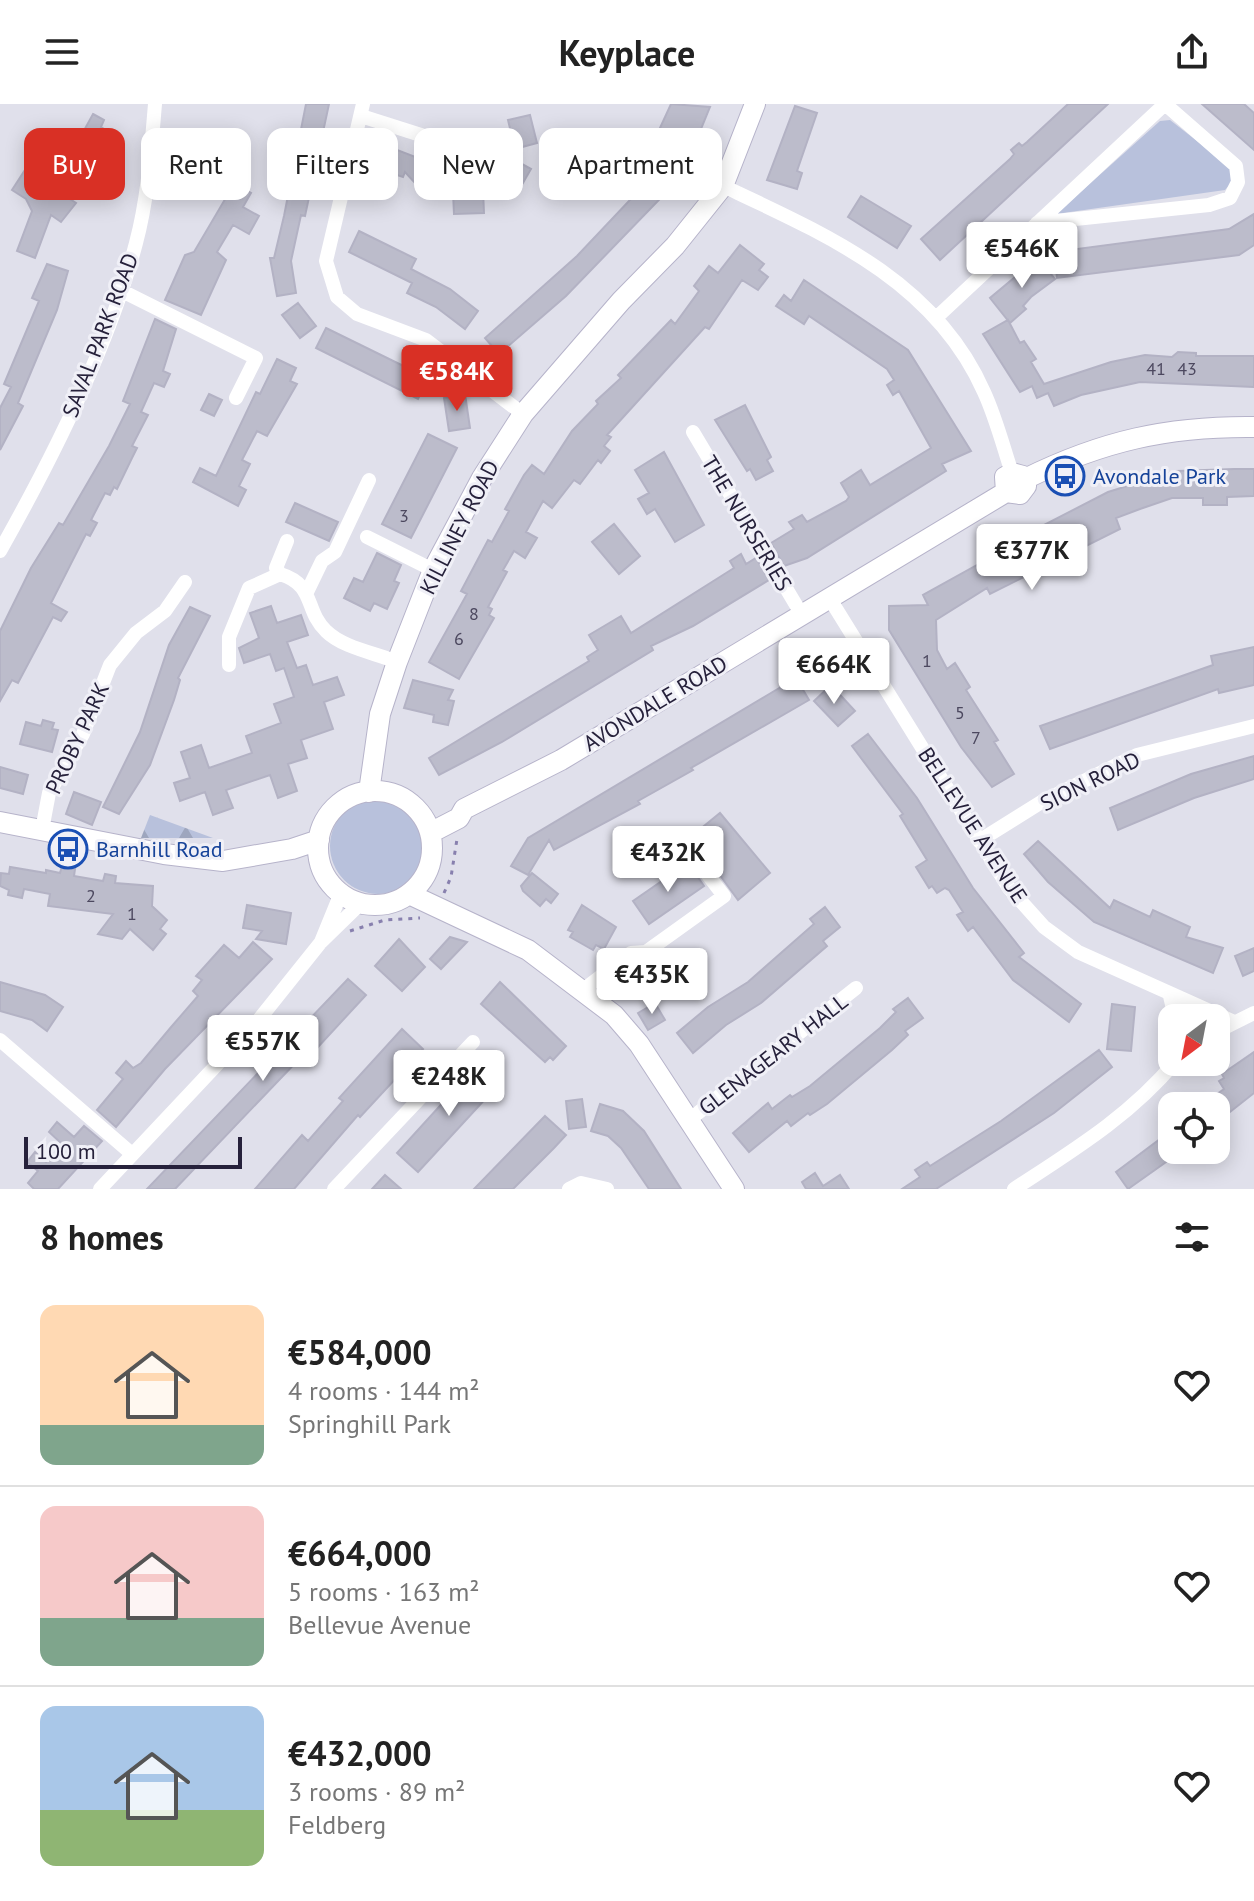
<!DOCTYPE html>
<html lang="en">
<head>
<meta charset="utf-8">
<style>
  :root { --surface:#fff; --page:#f6f6f6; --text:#222; --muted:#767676; --line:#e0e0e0; --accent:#d93025 }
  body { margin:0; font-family:"PT Sans",sans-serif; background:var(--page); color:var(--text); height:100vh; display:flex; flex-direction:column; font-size:30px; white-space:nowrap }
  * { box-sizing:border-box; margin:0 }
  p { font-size:26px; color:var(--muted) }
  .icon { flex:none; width:44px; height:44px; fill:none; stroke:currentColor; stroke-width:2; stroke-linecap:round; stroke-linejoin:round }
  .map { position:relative; height:1085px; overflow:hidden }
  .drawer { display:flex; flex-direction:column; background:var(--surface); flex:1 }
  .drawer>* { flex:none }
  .banner { position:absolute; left:24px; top:24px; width:800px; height:72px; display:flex; gap:16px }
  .needle { width:52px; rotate:212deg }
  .controls { position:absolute; left:1158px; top:900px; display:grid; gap:16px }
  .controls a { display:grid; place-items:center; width:72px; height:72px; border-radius:16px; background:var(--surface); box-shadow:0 4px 20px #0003; font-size:40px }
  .scale { position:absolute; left:24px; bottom:20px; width:218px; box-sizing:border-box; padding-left:8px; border:4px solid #26213b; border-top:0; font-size:22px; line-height:28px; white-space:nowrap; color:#26213b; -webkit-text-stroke:6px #f0f0f7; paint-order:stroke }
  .price { position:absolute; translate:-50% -68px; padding:0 18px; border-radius:8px; background:#fff; color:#222; font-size:26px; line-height:52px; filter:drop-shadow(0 2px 4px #0008) }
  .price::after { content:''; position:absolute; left:50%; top:48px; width:24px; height:18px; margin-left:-12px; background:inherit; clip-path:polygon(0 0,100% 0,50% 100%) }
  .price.on { background:var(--accent); color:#fff }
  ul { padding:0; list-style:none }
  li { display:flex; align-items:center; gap:24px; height:200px; padding:0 40px }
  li+li { border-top:2px solid var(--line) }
  li span { display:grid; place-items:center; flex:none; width:224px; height:160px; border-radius:16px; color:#555 }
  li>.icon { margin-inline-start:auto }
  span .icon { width:96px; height:96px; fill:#fffc; stroke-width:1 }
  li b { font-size:34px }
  h2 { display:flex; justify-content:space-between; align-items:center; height:96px; padding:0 40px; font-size:34px }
  .pill { padding:0 28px; border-radius:16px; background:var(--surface); box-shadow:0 4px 20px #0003; font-size:28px; line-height:72px }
  .pill.on { background:var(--accent); color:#fff }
  header { display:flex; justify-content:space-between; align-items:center; height:104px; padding:0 40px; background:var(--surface); font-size:36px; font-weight:800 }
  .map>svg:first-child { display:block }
  .grass { fill:#b8c1dc }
  .forest { fill:url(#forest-firs) }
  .building { fill:#bcbccb; stroke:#b3b2c4; stroke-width:2 }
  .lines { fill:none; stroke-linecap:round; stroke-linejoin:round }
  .secondary-casing { stroke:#b6b3ca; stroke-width:22 }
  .path { stroke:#8880ae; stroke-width:3; stroke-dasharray:4 6; stroke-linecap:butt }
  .street { stroke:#fff; stroke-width:14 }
  .secondary { stroke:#fff; stroke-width:20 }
  .labels { text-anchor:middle; stroke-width:6; stroke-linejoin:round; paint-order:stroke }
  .number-label { font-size:18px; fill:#4c485f }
  .street-label { font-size:22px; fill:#26213b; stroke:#f0f0f7 }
  .transit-label { font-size:22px; fill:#164399; stroke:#f0f0f7; text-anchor:start }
</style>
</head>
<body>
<header><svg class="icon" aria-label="menu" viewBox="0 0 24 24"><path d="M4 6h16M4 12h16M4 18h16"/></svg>Keyplace<svg class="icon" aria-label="share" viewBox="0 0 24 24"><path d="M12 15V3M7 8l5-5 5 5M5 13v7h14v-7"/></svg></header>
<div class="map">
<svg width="1254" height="1085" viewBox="0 0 1254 1085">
  <defs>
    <pattern id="forest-firs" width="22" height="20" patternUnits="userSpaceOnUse" patternTransform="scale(2)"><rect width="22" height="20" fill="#b8c1dc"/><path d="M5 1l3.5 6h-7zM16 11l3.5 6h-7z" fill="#9ea6be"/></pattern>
  </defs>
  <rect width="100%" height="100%" fill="#e0e0eb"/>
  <path class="grass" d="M 1170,16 L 1233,65 L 1233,77 L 1225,86 L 1056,110 L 1151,25 L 1160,17 Z
    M330 742a48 48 0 1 1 96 0a48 48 0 1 1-96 0Z"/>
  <path class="forest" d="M 150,711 L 213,734 L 141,734 Z"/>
  <path class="building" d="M 306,0 L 329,0 L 305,112 L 301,111 L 291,157 L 296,189 L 277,192 L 270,154 L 274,154 L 284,112 Z
    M 671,0 L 710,3 L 690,52 L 654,37 Z
    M 1068,0 L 1108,0 L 940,156 L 921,135 L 1010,55 L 1014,50 L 1011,46 L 1019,39 L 1022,42 L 1027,38 Z
    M 1202,0 L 1244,0 L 1254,9 L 1254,46 Z
    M 795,2 L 817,9 L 797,67 L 802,69 L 797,85 L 767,76 Z
    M 93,10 L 104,16 L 101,23 L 111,29 L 104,42 L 82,30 Z
    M 530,11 L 537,39 L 515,45 L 508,16 Z
    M 374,40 L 394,50 L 397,46 L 426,57 L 446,79 L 429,94 L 405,68 L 403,73 L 364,60 Z
    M 187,43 L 206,44 L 203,75 L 186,75 L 187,68 L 180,68 L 180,56 L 187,56 Z
    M 511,54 L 531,65 L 516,91 L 496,79 Z
    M 665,59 L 681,73 L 566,192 L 499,250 L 485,234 L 577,152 Z
    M 25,66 L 76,99 L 61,118 L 51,111 L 35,154 L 17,147 L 32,107 L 26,95 L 12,86 Z
    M 234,80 L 251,89 L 243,103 L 259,112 L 249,130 L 233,121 L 217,148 L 226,156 L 201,211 L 165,196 L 185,151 L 194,148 Z
    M 483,86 L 484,109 L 454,110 L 453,88 Z
    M 861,92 L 911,122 L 897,144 L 848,113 Z
    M 1254,110 L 1254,141 L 1239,151 L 1057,174 L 1054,148 L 1229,125 Z
    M 359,127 L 416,155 L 411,165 L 450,185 L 478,207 L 465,225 L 436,203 L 407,189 L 412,179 L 349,148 Z
    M 740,141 L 764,160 L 759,166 L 768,173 L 758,186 L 742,176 L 709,225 L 705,223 L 607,331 L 611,333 L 604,342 L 610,347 L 601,359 L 598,356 L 580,380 L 574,376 L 552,404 L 543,397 L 526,428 L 537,434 L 525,454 L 514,447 L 503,466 L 507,468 L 488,503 L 492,505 L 489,511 L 494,514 L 459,575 L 429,558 L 467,490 L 461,487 L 488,436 L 492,438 L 509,407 L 505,405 L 524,371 L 532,361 L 544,370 L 572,327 L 598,300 L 596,297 L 621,274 L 618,271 L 671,216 L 675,220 L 699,187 L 694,182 L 709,162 L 718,169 Z
    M 1038,154 L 1055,175 L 1031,193 L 1023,202 L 1026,205 L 1010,219 L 990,194 Z
    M 47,160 L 68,167 L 57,206 L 18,299 L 23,302 L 0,346 L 0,304 L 11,283 L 4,280 L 39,197 L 32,194 Z
    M 804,176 L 908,246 L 971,347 L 942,360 L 946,367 L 807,454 L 784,462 L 771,439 L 794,425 L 789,418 L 802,411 L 807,418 L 846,397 L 849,393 L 841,379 L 861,366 L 870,381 L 931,344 L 899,287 L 893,291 L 887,281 L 894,276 L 887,265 L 809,212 L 804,220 L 776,202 L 784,191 L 791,197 Z
    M 298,199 L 316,222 L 300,234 L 282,211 Z
    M 155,215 L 176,225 L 163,267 L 170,270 L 164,283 L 154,279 L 141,308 L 148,311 L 132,342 L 137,344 L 132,354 L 117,385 L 114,383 L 110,391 L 105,389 L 91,416 L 97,419 L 90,432 L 86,430 L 51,499 L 67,508 L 61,517 L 53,513 L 18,579 L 12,576 L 0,597 L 0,527 L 31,464 L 59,419 L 63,421 L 109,342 L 130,300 L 123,297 Z
    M 1008,216 L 1020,239 L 1024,237 L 1036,255 L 1031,258 L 1044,280 L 1111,258 L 1145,251 L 1172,253 L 1178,248 L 1196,249 L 1196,252 L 1254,252 L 1254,283 L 1140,278 L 1081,291 L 1054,302 L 1048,289 L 1037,294 L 1032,282 L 1020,288 L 983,230 Z
    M 326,224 L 428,274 L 418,295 L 316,244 Z
    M 277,255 L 296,264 L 290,277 L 297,280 L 267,332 L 257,327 L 242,356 L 250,360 L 239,382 L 246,386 L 238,402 L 193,378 L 200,364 L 216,372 L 256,288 L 260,290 Z
    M 209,290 L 222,296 L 214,312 L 201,306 Z
    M 465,290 L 470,324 L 449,327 L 444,294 Z
    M 745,301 L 771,353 L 767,356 L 773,367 L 756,376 L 750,365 L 747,367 L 715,316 Z
    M 428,330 L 457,344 L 411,434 L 382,420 Z
    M 664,348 L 704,421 L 675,438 L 655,405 L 647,410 L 638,395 L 649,389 L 635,366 Z
    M 1234,365 L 1254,365 L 1254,392 L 1227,393 L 1227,401 L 1203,401 L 1203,394 L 1172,394 L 1140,405 L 1116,414 L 1120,425 L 990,490 L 987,484 L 936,516 L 937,546 L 947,565 L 955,559 L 970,583 L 966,586 L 998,636 L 994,638 L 1014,670 L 992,683 L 961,643 L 889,526 L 889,502 L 928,501 L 923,491 L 1013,441 L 1011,438 L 1108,388 L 1176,367 Z
    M 295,399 L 338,418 L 329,437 L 286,418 Z
    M 614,420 L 640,452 L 619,470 L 592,438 Z
    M 377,449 L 401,461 L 394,477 L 399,479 L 387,505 L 374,499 L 370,507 L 344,494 L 354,474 L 363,478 Z
    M 741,450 L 746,460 L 756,454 L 769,476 L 693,522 L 651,542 L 653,546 L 502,638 L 439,671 L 429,654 L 589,557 L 587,553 L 598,546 L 589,531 L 621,512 L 631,529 L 734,464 L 730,457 Z
    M 271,502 L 277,519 L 301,511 L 308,531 L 287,538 L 297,564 L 306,561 L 313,581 L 337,573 L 344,591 L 324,598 L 333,625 L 301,636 L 307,654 L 288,660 L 297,687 L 278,694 L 270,671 L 226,686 L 233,704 L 213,711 L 205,688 L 180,697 L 174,679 L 190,674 L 181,648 L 201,641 L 209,664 L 252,649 L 246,632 L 281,619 L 274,600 L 294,593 L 284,564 L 276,567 L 270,550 L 244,559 L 239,544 L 259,534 L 250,509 Z
    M 190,503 L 210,512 L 178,574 L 180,576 L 174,596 L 150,661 L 119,710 L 103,703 L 140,628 L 169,541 Z
    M 1254,543 L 1254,581 L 1219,589 L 1218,585 L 1050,645 L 1040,622 L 1213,561 L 1211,552 Z
    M 796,574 L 809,596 L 691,664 L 693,666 L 638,697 L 640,700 L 554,746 L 549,736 L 528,771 L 511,762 L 528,734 Z
    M 413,576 L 453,586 L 448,596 L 454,597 L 448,621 L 433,618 L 434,611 L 404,604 Z
    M 831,581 L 855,607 L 838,622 L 814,597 Z
    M 43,616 L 54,619 L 52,625 L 58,626 L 52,648 L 20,640 L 26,618 L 41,622 Z
    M 868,630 L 917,694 L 973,784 L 1024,849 L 1019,853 L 1081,900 L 1069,918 L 1013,876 L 973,823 L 968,827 L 957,811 L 963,808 L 949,786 L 945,784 L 937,789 L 932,782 L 929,784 L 916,763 L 927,756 L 900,712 L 903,710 L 852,642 Z
    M 1254,652 L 1254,675 L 1194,694 L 1118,726 L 1110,704 L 1191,670 Z
    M 0,663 L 28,671 L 23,690 L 0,684 Z
    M 74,688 L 101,698 L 92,721 L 66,710 Z
    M 720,709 L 770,769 L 738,796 L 706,752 L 688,735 Z
    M 1038,737 L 1110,804 L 1114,796 L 1150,813 L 1153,806 L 1190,823 L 1186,833 L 1223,844 L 1213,869 L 1094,818 L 1048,778 L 1024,750 Z
    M 688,759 L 704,782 L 649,820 L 633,797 Z
    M 62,762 L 75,765 L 74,772 L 103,777 L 105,770 L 116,772 L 115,779 L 153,782 L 152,802 L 167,816 L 160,825 L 166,830 L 153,846 L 130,825 L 122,835 L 98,830 L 113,810 L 48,802 L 50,790 L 24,785 L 22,794 L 8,791 L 9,786 L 0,782 L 1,769 L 9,770 L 10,763 L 46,769 L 46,766 L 60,769 Z
    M 532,769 L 558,790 L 551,799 L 546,795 L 540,802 L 523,787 L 521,782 Z
    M 247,801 L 291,809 L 286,840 L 256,835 L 262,827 L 243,824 Z
    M 582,801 L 616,823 L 604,845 L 596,841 L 593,846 L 570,833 L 573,828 L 568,826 Z
    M 825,803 L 840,823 L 823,837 L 827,842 L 761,899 L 726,921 L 693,949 L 677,929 L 708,903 L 748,878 L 814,820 L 810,815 Z
    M 450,833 L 467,838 L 441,865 L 430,855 Z
    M 399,835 L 425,863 L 402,887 L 375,862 Z
    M 253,838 L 272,855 L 165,965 L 116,1023 L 97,1006 L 123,975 L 116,969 L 126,957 L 133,964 L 141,959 L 172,922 L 198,892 L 193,887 L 202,876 L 196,872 L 224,841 L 239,854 Z
    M 1254,844 L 1254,867 L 1243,872 L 1235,852 Z
    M 650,861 L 657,870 L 666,864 L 677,877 L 650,897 L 633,874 Z
    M 348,875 L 366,891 L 306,956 L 302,952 L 175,1085 L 147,1085 Z
    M 0,878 L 45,891 L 63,903 L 47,927 L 32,916 L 0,907 Z
    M 500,878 L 566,942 L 553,956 L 550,953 L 545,958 L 481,900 Z
    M 908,894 L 923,914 L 905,927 L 908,931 L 892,946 L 827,1000 L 810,1011 L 808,1009 L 791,1022 L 787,1017 L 749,1048 L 733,1029 L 768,999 L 772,1005 L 790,991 L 792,993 L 810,982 L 880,924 L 896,908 L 893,905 Z
    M 655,899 L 665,916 L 648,926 L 638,909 Z
    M 1112,900 L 1135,903 L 1131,947 L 1107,945 Z
    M 402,925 L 423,945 L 410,959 L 360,1013 L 358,1011 L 294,1085 L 255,1085 L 302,1031 L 308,1037 L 343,997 L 339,994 Z
    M 1099,946 L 1112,963 L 1054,1009 L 936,1085 L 902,1085 L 920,1073 L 915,1066 L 927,1058 L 930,1062 L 1001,1017 Z
    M 1254,948 L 1254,989 L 1216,1019 L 1216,1002 L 1200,1002 L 1224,985 L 1219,977 L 1224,974 L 1222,970 Z
    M 479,959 L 500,979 L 418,1068 L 397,1049 Z
    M 582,995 L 586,1023 L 569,1025 L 566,997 Z
    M 600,1000 L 623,1007 L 644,1027 L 681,1085 L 649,1085 L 621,1044 L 608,1032 L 591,1027 Z
    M 545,1012 L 566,1031 L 554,1044 L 513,1085 L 474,1085 Z
    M 57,1018 L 74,1033 L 84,1022 L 102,1037 L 58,1085 L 34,1085 L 28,1079 L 38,1067 L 27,1058 L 35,1048 L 46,1058 L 62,1040 L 49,1028 Z
    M 1172,1026 L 1172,1046 L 1183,1046 L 1128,1085 L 1116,1068 Z
    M 815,1069 L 823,1082 L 840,1071 L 849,1085 L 806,1085 L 802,1078 Z
    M 385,1071 L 401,1085 L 372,1085 Z"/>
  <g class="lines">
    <defs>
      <path id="secondary" d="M 1025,375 C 1102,337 1168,322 1254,323
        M318 744a57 57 0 1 1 114 0a57 57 0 1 1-114 0Z
        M 369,688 L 380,610 L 397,558 L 433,466 L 482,374 L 523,310 L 621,197 L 675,142 L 723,82 L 755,0
        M 0,718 L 164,750 L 223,757 L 292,745 L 319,736
        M 430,729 L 459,714 L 464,705 L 561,656 L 1006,388 L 1020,390 L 1026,382 L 1023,372 L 1012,369 L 1005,373 L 1006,388
        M 409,790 L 528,846 L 614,911 L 639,940 L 734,1085"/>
    </defs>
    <use href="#secondary" class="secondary-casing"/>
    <path class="path" d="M 444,789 L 451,773 L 457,735
      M 350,827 L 385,816 L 420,814"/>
    <path class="street" d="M 363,0 L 326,157 L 337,193 L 357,210 L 426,236 L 523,310
      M 361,12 L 468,46
      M 723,82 C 827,131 935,177 984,288 C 996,314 1003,342 1012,369
      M 1037,119 L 1209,101 L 1230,94 L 1238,78 L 1236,62 L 1165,0
      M 120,186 L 256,254 L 236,294
      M 937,213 L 1165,0
      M 693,328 L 802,511
      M 367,433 L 433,466
      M 0,447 C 52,355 109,242 136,139 C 148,94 151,47 155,0
      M 280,470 L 276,464 L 287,437
      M 307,488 L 322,457 L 335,448 L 369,376
      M 830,495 L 1009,784 L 1044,823 L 1078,848 L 1234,918
      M 229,561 L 229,533 L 249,484 L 280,470 C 316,481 304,506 326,527 C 343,544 376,549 397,558
      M 42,726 L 49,689 L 83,630 L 110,561 L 136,529 L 165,507 L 185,478
      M 979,737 L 1043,697 L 1137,651 L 1254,622
      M 321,838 L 341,789
      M 583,886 L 631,849 L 646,848 L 724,792 L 698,758
      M 1170,892 L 1175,914
      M 1216,928 L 1254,909
      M 0,936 L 132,1050
      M 689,1016 L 856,884
      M 100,1085 L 257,918 L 321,838 L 361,799
      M 334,1085 L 473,938
      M 569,1085 L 581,1079 L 607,1085
      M 1014,1085 C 1072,1047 1130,1012 1175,958"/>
    <use href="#secondary" class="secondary"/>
  </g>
  <defs>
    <symbol id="bus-ring" viewBox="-11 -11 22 22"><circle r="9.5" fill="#f0f0f7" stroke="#1a4fb4" stroke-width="1.5"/><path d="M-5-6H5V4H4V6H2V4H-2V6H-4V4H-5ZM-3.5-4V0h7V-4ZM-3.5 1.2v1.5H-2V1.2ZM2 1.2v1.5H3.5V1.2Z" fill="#1a4fb4"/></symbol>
  </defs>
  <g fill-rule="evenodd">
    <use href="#bus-ring" x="1043" y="350" width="44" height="44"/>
    <use href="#bus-ring" x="46" y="723" width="44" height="44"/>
  </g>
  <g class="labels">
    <g class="number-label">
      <text x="1156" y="271">41</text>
      <text x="1187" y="271">43</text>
      <text x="404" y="418">3</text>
      <text x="474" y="516">8</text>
      <text x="459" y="541">6</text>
      <text x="927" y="563">1</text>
      <text x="960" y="615">5</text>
      <text x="976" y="640">7</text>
      <text x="91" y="798">2</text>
      <text x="132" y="816">1</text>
    </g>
    <g class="street-label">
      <text transform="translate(100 231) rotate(-69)" y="8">SAVAL PARK ROAD</text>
      <text transform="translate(747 419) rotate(59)" y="8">THE NURSERIES</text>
      <text transform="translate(459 423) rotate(-63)" y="8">KILLINEY ROAD</text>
      <text transform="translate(655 599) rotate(-31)" y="8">AVONDALE ROAD</text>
      <text transform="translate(77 634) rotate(-65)" y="8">PROBY PARK</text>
      <text transform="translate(1090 677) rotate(-26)" y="8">SION ROAD</text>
      <text transform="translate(973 721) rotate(57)" y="8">BELLEVUE AVENUE</text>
      <text transform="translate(773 950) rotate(-38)" y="8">GLENAGEARY HALL</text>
    </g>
    <g class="transit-label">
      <text x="1093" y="380">Avondale Park</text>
      <text x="96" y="753">Barnhill Road</text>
    </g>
  </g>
</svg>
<div class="controls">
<a><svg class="needle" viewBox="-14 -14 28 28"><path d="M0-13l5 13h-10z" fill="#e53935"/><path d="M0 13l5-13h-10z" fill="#767676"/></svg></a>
<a><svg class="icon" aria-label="locate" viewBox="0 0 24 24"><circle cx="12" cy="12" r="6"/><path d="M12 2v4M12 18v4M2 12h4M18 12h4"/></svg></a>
</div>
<div class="scale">100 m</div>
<b class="price" style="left:1022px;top:186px">€546K</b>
<b class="price on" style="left:457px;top:309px">€584K</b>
<b class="price" style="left:1032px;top:488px">€377K</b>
<b class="price" style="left:834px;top:602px">€664K</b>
<b class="price" style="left:668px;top:790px">€432K</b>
<b class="price" style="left:652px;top:912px">€435K</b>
<b class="price" style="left:263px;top:979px">€557K</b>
<b class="price" style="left:449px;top:1014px">€248K</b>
<div class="banner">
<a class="pill on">Buy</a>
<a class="pill">Rent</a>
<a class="pill">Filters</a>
<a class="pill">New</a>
<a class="pill">Apartment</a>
</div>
</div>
<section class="drawer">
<h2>8 homes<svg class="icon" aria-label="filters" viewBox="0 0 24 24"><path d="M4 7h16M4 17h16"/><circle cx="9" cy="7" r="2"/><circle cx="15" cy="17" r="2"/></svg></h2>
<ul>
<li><span style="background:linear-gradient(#ffd9b3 75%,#7fa58c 0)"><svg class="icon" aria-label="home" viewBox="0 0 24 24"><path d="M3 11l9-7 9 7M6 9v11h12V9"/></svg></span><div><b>€584,000</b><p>4 rooms · 144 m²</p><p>Springhill Park</p></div><svg class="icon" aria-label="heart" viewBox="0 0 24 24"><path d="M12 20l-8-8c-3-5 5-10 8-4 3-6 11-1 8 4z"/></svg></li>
<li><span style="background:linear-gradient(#f6c9c9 70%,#7fa58c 0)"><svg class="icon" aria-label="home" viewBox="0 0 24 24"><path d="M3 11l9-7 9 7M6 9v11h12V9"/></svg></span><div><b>€664,000</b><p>5 rooms · 163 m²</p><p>Bellevue Avenue</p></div><svg class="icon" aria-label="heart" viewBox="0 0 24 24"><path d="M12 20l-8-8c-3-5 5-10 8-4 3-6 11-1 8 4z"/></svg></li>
<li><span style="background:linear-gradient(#a9c7e8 65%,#8fb573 0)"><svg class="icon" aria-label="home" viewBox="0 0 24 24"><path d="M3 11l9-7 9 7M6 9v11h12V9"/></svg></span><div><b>€432,000</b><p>3 rooms · 89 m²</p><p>Feldberg</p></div><svg class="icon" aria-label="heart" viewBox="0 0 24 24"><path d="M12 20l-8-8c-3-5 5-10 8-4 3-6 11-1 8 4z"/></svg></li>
</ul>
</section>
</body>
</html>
